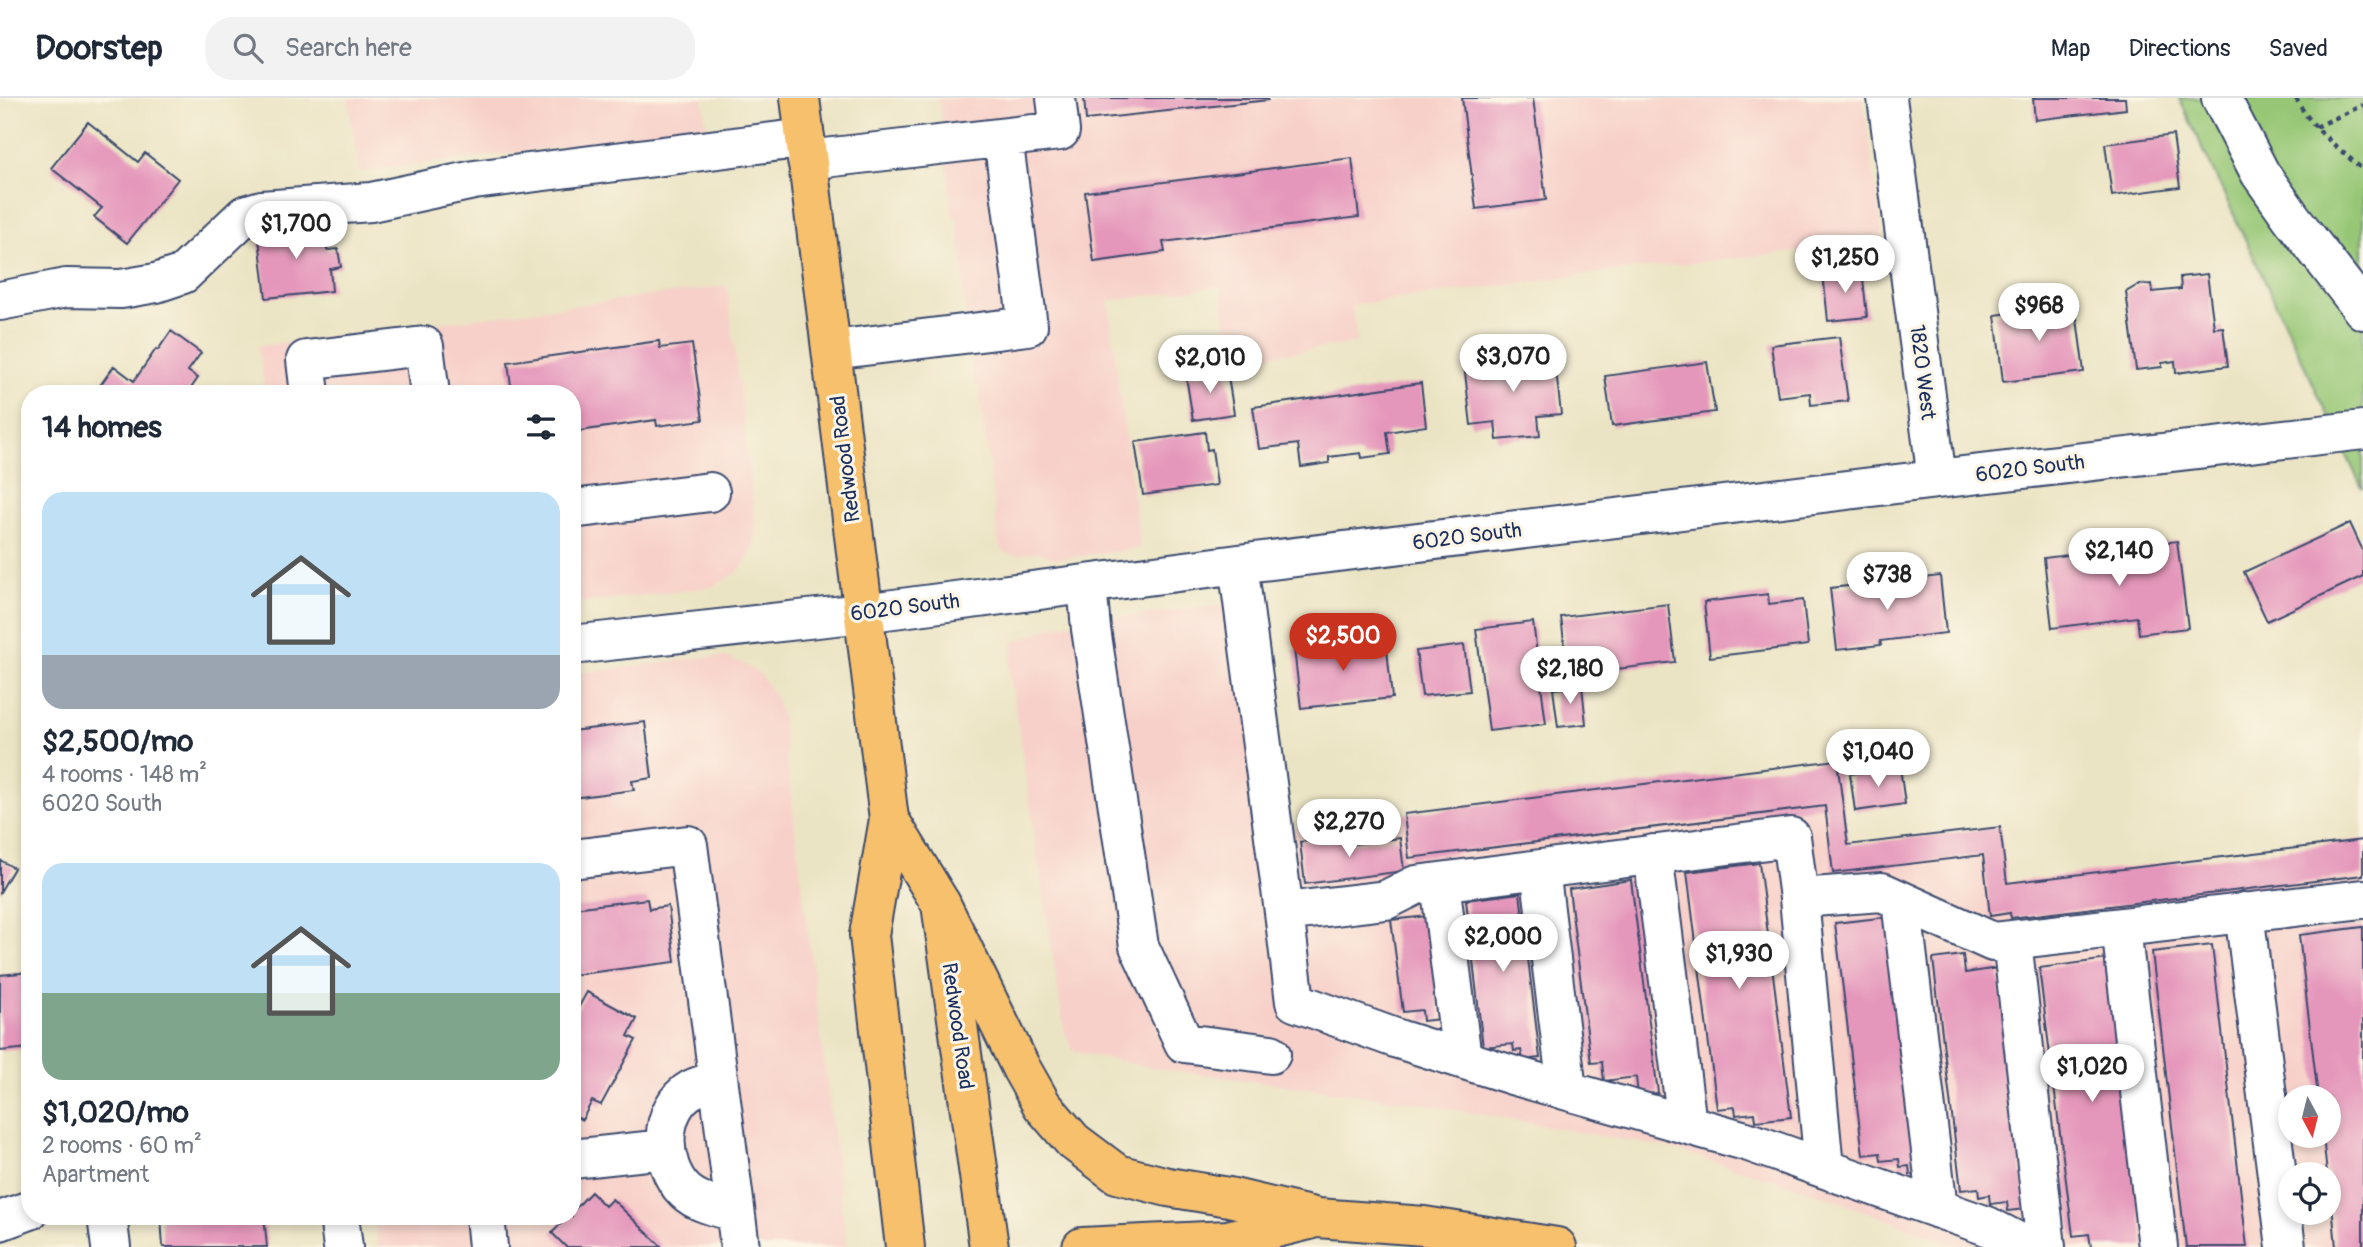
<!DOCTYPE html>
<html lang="en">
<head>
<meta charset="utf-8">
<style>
  :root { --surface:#fff; --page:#f2f2f3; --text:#1f2937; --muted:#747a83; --line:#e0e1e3; --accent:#c8321e }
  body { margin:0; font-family:Pangolin,sans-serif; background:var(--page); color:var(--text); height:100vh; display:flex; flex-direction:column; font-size:26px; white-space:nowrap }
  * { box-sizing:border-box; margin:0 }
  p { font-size:23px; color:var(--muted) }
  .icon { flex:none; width:38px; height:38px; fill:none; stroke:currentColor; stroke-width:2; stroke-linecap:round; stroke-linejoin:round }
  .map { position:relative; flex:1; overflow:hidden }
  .sheet { position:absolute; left:21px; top:287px; width:560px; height:840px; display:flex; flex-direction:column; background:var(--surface); border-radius:28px; box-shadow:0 4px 10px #0003 }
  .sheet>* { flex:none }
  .needle { width:46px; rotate:173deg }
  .tools { position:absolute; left:2278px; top:987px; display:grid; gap:14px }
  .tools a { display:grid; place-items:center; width:63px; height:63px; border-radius:50%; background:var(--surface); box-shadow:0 4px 10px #0003; font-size:35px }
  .price { position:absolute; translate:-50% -60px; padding:0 16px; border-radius:24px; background:#fff; color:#222; font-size:23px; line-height:46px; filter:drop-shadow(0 2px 4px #0008) }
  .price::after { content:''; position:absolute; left:50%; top:42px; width:21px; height:16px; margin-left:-10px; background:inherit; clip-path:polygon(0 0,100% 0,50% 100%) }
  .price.current { background:var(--accent); color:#fff }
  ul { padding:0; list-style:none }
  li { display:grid; align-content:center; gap:14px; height:371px; padding:0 21px }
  li span { display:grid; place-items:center; height:217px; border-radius:21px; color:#555 }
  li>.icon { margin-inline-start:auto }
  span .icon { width:126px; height:126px; fill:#fffc; stroke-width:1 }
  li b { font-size:30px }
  h2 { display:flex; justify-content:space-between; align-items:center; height:84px; padding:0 21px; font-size:30px }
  header { display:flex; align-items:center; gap:42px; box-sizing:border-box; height:98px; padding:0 35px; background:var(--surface); border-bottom:2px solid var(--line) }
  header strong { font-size:33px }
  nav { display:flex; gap:38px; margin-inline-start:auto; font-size:24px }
  .search { width:490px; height:63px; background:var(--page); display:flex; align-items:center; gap:18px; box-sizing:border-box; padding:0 24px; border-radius:28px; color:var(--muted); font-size:26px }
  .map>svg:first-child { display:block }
  .built { fill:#f7d0c9; fill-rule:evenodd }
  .green { fill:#97c776; stroke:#597b6a; stroke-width:2 }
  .building { fill:#e597bb }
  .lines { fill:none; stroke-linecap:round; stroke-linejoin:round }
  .minor-casing { stroke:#3a4a6d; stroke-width:42 }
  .major-casing { stroke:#3a4a6d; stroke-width:42 }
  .highway-casing { stroke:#3a4a6d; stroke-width:42 }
  .path { stroke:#3a4a6d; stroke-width:4.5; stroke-dasharray:5 5; stroke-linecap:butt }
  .minor { stroke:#fff; stroke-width:38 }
  .major { stroke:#f7c06c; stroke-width:38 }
  .highway { stroke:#f7c06c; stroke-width:38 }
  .labels { text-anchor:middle; stroke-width:6; stroke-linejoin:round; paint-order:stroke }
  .street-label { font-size:21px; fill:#1b2f5e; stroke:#fcf5e5 }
</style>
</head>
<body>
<header>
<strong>Doorstep</strong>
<div class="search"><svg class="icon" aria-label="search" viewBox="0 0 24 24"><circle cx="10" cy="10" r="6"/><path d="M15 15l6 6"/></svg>Search here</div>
<nav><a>Map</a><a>Directions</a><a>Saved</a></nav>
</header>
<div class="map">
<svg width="2363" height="1149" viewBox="0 0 2363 1149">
  <rect width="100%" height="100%" fill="#fcf5e5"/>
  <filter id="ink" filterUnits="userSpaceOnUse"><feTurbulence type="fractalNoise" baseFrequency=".0143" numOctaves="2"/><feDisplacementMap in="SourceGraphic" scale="14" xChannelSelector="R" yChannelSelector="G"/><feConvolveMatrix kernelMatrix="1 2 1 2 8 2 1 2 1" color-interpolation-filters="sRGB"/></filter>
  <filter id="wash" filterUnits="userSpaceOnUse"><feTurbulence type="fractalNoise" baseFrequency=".00686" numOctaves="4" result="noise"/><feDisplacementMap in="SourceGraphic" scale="28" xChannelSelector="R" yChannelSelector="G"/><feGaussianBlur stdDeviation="1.57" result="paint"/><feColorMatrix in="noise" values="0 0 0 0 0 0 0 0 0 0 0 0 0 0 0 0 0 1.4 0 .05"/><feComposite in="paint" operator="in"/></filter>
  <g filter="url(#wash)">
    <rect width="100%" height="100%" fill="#ebe4c4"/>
    <path class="built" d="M 348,0 L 703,0 L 707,31 L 359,74 Z
      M 939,0 L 1863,0 L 1883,144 L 1609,174 L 1352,207 L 1357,245 L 1230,263 L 1221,188 L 1108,203 L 1140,450 L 1056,461 L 1038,454 L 1016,457 L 1005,455 L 999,446 L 979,290 L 974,284 L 963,194 L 963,172 L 958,124 L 952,113 Z
      M 727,188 L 756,432 L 754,446 L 747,462 L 737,475 L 712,489 L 572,506 L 572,296 L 265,296 L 258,248 Z
      M 1256,502 L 1284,731 L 1836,662 L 1848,747 L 2000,729 L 2007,784 L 2363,741 L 2363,1149 L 1959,1149 L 1820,1096 L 1669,1050 L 1406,1003 L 1153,970 L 1073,953 L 1064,931 L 1009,569 L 1013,545 L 1053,528 ZM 2291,999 L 2329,999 L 2329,1038 L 2291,1038 ZM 2291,1076 L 2329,1076 L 2329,1115 L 2291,1115 Z
      M 708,559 L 724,559 L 740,564 L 761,577 L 776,601 L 781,617 L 847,1149 L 378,1149 L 374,1118 L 572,1118 L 572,576 Z"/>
    <path class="green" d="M 2179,0 L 2363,0 L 2363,391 L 2357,379 Z"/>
    <g id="blocks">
      <path class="building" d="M 1084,0 L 1268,0 L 1268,2 L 1086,22 Z
        M 1462,0 L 1533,0 L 1546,102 L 1476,111 Z
        M 2033,0 L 2125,0 L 2126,11 L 2035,22 Z
        M 88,24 L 138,64 L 145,55 L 178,81 L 127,145 L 94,119 L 102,110 L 51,70 Z
        M 2173,37 L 2180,89 L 2112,98 L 2105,46 Z
        M 1352,60 L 1359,119 L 1163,144 L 1165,154 L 1094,164 L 1085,94 Z
        M 296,127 L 297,133 L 325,129 L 327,152 L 338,151 L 341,169 L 330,171 L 332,193 L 266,200 L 258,132 Z
        M 1862,171 L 1867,219 L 1828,223 L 1823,175 Z
        M 2207,176 L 2214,230 L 2223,229 L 2228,268 L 2176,275 L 2175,263 L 2162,265 L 2162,269 L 2136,272 L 2126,194 L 2138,187 L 2152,186 L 2153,194 L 2181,191 L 2180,179 Z
        M 2075,206 L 2084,274 L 2003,284 L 1995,217 Z
        M 171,233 L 201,255 L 188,273 L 198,280 L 187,296 L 94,296 L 114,268 L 134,283 L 156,251 L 158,252 Z
        M 1839,239 L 1848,303 L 1811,307 L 1810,295 L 1778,299 L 1771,247 Z
        M 659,243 L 660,250 L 692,246 L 703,322 L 657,328 L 656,322 L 572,334 L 572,296 L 512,296 L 508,264 Z
        M 1554,255 L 1561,316 L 1538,318 L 1540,338 L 1497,342 L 1495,324 L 1471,327 L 1464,266 Z
        M 1707,264 L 1715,314 L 1612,328 L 1605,278 Z
        M 1227,272 L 1234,316 L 1193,322 L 1186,278 Z
        M 1421,285 L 1426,328 L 1387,334 L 1390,356 L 1362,360 L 1361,355 L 1329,359 L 1329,365 L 1301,369 L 1298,346 L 1259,351 L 1253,309 Z
        M 1205,334 L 1207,352 L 1212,351 L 1217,387 L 1143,397 L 1135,344 Z
        M 2350,425 L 2363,453 L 2363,478 L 2267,523 L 2244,474 Z
        M 2177,443 L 2188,530 L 2139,536 L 2137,519 L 2052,530 L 2044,460 Z
        M 1940,478 L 1946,535 L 1880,543 L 1881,547 L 1837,552 L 1830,490 Z
        M 1768,496 L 1769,506 L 1803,502 L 1808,547 L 1710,559 L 1704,504 Z
        M 1668,506 L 1675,564 L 1568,577 L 1561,519 Z
        M 1533,524 L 1546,626 L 1489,633 L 1476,531 Z
        M 1386,541 L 1392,600 L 1301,610 L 1294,551 Z
        M 1464,547 L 1470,593 L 1422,598 L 1416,553 Z
        M 1582,588 L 1586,626 L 1558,629 L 1553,591 Z
        M 645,624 L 652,680 L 632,683 L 634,692 L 572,700 L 572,633 Z
        M 1837,662 L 1848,747 L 2000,729 L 2007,785 L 2363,742 L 2363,777 L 2011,820 L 2010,815 L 1990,818 L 1983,757 L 1833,775 L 1825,708 L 1409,760 L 1404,716 Z
        M 1900,669 L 1905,706 L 1855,713 L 1850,676 Z
        M 1344,739 L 1345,747 L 1400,740 L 1404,773 L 1305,786 L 1300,744 Z
        M 0,762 L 14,770 L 0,794 Z
        M 1759,765 L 1791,1019 L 1756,1023 L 1755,1015 L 1736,1017 L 1735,1009 L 1717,1011 L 1687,774 Z
        M 1631,782 L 1658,995 L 1638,997 L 1636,979 L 1604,983 L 1602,964 L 1591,965 L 1569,791 Z
        M 1520,795 L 1540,960 L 1523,962 L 1521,952 L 1514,953 L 1513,946 L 1483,949 L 1466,802 Z
        M 647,801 L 649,811 L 668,808 L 675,864 L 572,877 L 574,810 Z
        M 1427,818 L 1440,921 L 1423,923 L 1422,912 L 1403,914 L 1391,822 Z
        M 1888,819 L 1919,1076 L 1910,1077 L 1909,1068 L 1900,1069 L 1899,1061 L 1881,1063 L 1880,1055 L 1863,1057 L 1835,825 Z
        M 2363,829 L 2363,1149 L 2336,1149 L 2329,1076 L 2327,1076 L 2323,1038 L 2329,1038 L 2329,999 L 2318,999 L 2299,837 Z
        M 2212,847 L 2247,1149 L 2186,1149 L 2152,854 Z
        M 1963,857 L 1965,875 L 1998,870 L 2026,1111 L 2008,1113 L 2007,1104 L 1990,1106 L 1989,1097 L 1979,1099 L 1978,1090 L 1961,1092 L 1933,861 Z
        M 2108,861 L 2144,1149 L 2091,1149 L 2089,1136 L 2073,1138 L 2039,870 Z
        M 30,874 L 30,950 L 0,953 L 0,877 Z
        M 587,894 L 637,921 L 628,938 L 636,942 L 601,1007 L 592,1003 L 582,1022 L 572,1017 L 572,921 Z
        M 591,1094 L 605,1108 L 612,1101 L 662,1149 L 566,1149 L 552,1135 L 568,1118 L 572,1118 L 572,1114 Z
        M 179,1118 L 264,1118 L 267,1149 L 163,1149 L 161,1120 Z"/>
    </g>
  </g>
  <g filter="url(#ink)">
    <use href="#blocks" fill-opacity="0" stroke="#3a4a6d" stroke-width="2"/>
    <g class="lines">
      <defs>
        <path id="minor" d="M 1887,0 L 1937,381
          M 2221,0 L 2260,75 L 2291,119 L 2363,212
          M 807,62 L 1060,33 L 1056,0
          M 0,203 L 66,190 L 121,191 L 156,185 L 183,176 L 245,117 L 262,112 L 371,104 L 474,82 L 805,40
          M 832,252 L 1028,228 L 1003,40
          M 310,296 L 306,262 L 424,248 L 430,296
          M 572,411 L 710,394
          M 1238,466 L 1284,814 L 1386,802 L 1416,787 L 1791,739 L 1799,800 L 1882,794 L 1993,844 L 2363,801
          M 1087,486 L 1091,531 L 1139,848 L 1184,945 L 1271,956
          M 572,547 L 863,515 L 1254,464 L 1937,381 L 2363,332
          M 1653,756 L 1687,1026
          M 572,761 L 688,747 L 740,1149
          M 1540,771 L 1567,992
          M 1440,784 L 1462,961
          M 1799,800 L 1824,1070
          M 1901,803 L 1938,1111
          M 1284,814 L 1295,904 L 1398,941 L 1512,977 L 1749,1044 L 1987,1128 L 2028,1149
          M 2244,814 L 2286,1149
          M 2121,829 L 2158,1149
          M 2012,842 L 2046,1149
          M 718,983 C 710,985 699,987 692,991 C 658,1010 658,1067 685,1093 C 697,1105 720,1110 735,1114
          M 572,1061 L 665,1051
          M 107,1118 L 111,1149
          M 339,1118 L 343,1149
          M 485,1118 L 488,1149
          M 0,1123 L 30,1112"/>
        <path id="major" d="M 800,0 L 889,721 L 869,837 L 905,1149
          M 889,721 L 941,806 L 989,1149"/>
        <path id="highway" d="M 941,806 L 1021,970 L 1042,1007 L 1073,1043 L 1117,1076 L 1168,1089 L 1229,1099 L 1318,1120 L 1424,1128 L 1557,1149
          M 1082,1149 L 1228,1142 L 1309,1122"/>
      </defs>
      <use href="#minor" class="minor-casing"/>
      <use href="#major" class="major-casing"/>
      <use href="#highway" class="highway-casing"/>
      <path class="path" d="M 2296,0 C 2310,30 2339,50 2363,72
        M 2316,29 L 2363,7"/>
      <use href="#minor" class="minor"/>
      <use href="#major" class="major"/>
      <use href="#highway" class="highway"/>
    </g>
  </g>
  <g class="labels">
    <g class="street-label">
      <text transform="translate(1923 274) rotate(83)" y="7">1820 West</text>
      <text transform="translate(845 361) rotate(-97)" y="7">Redwood Road</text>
      <text transform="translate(2030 370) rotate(-7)" y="7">6020 South</text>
      <text transform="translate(1467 438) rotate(-7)" y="7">6020 South</text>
      <text transform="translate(905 509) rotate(-7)" y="7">6020 South</text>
      <text transform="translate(958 928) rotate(82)" y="7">Redwood Road</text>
    </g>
  </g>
</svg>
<div class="tools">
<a><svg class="needle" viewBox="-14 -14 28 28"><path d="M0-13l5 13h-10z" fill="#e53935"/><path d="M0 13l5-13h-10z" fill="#747a83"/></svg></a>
<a><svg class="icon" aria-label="locate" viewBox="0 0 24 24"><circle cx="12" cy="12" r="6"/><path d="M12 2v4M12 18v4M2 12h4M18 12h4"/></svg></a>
</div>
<b class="price" style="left:296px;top:163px">$1,700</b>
<b class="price" style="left:1845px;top:197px">$1,250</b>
<b class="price" style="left:2039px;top:245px">$968</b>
<b class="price" style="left:1513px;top:296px">$3,070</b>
<b class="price" style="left:1210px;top:297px">$2,010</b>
<b class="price" style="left:2119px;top:490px">$2,140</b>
<b class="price" style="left:1887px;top:514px">$738</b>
<b class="price current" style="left:1343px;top:575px">$2,500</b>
<b class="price" style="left:1570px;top:608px">$2,180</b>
<b class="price" style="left:1878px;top:691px">$1,040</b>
<b class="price" style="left:1349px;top:761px">$2,270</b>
<b class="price" style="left:1503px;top:876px">$2,000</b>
<b class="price" style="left:1739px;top:893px">$1,930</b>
<b class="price" style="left:2092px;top:1006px">$1,020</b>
<section class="sheet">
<h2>14 homes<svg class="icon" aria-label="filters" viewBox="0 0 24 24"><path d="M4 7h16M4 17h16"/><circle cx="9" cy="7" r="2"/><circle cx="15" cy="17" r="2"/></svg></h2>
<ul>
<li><span style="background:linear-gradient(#bfe0f5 75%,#9aa5b1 0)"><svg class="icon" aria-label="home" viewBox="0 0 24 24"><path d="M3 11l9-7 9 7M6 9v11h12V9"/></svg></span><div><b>$2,500/mo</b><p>4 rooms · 148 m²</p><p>6020 South</p></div></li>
<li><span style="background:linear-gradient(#bfe0f5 60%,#7fa58c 0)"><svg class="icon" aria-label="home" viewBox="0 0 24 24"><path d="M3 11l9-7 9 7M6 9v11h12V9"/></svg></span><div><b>$1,020/mo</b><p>2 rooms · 60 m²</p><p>Apartment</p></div></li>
</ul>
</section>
</div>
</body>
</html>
